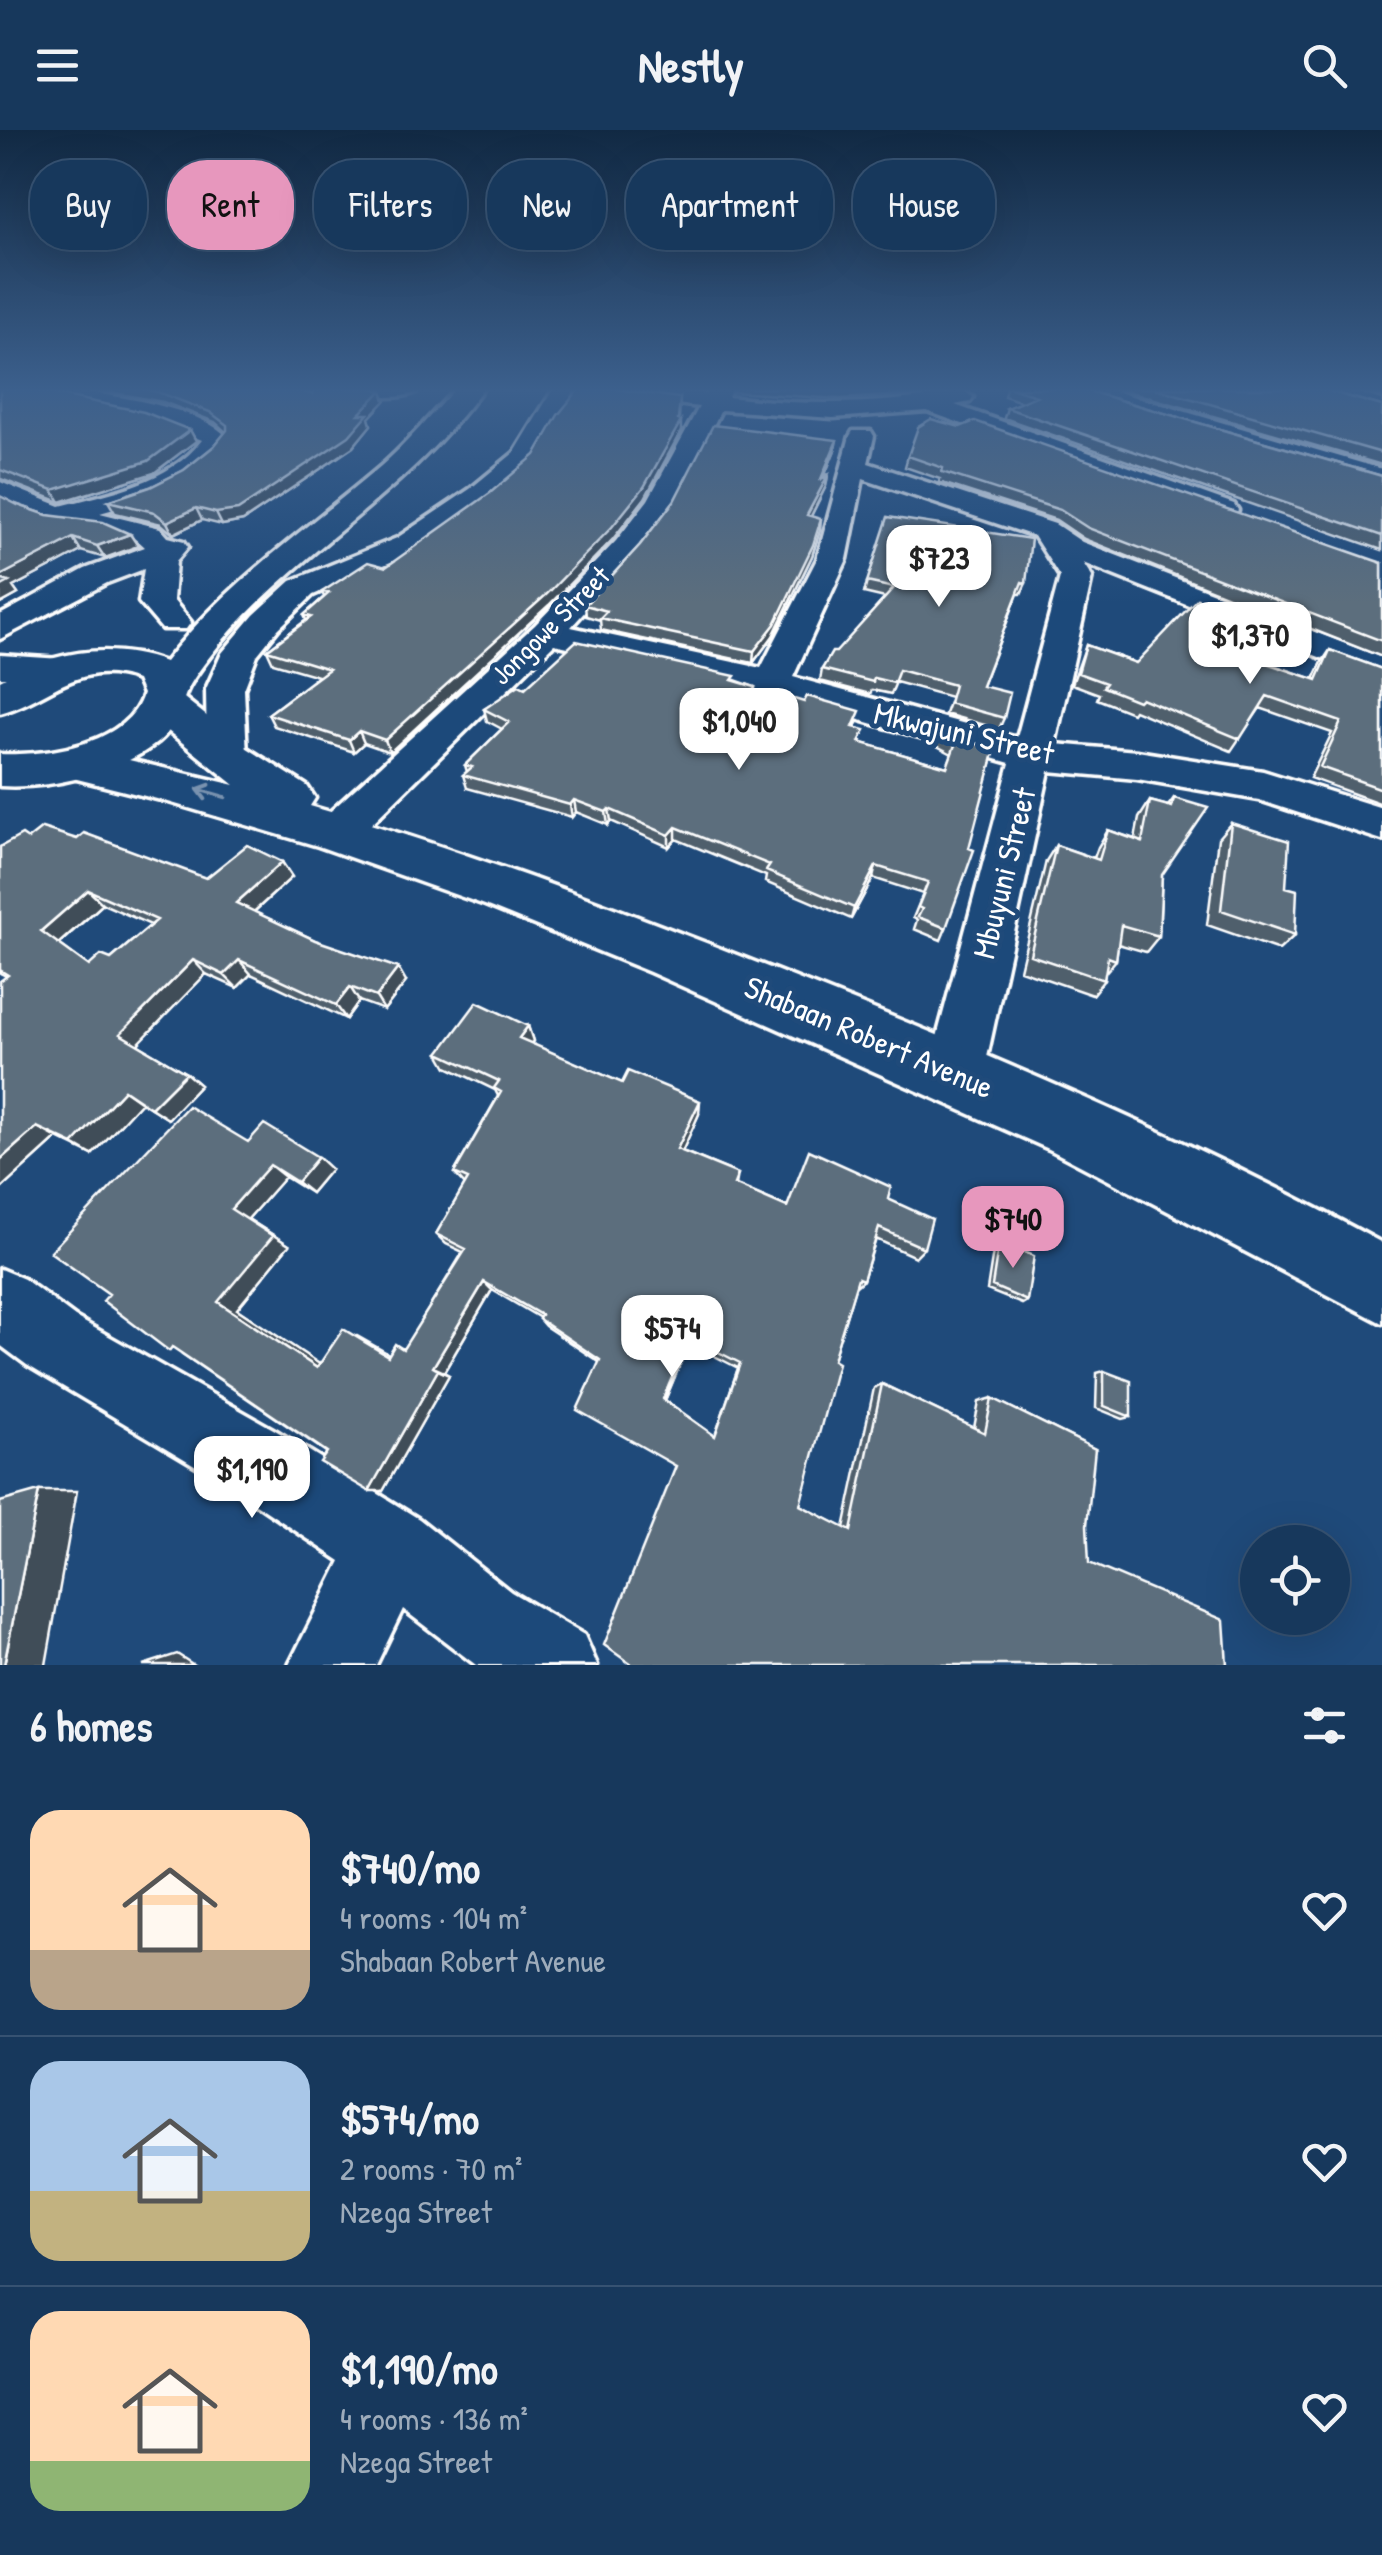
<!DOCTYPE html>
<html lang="en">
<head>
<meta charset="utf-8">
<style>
  :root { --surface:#17385c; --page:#203f62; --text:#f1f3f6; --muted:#9eacbb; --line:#365272; --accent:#e797bd }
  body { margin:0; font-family:"Patrick Hand",sans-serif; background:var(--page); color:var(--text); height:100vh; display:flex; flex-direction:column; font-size:38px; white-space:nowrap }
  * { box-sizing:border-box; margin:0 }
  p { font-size:32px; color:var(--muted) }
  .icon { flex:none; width:55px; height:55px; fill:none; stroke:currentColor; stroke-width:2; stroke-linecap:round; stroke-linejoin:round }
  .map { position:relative; height:1535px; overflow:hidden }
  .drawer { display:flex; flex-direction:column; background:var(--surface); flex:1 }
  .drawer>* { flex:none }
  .guide { position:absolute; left:30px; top:30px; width:1322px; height:90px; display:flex; gap:20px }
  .tools { position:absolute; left:1240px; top:1395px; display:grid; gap:20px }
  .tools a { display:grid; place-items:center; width:110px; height:110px; border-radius:50%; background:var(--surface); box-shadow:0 10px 40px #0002,0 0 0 2px var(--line); font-size:50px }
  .price { position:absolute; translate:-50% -85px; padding:0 22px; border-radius:20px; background:#fff; color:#222; font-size:32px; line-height:65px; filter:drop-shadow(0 2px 5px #0008) }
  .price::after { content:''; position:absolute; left:50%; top:60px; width:30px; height:22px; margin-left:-15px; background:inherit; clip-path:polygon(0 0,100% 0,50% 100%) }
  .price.on { background:var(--accent); color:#111 }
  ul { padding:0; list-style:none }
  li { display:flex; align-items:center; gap:30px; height:250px; padding:0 30px }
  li+li { border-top:2px solid var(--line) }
  li span { display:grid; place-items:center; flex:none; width:280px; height:200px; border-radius:30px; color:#555 }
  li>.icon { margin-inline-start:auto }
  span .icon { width:120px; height:120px; fill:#fffc; stroke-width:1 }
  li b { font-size:42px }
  h2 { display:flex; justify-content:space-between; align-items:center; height:120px; padding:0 30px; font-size:42px }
  .tag { padding:0 35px; border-radius:40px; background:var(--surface); box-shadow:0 10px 40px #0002,0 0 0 2px var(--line); font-size:35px; line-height:90px }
  .tag.on { background:var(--accent); color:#111 }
  header { display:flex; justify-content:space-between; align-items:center; height:130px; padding:0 30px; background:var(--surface); font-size:45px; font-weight:700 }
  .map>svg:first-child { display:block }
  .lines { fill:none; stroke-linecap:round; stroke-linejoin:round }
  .minor-casing { stroke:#fff; stroke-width:7 }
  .major-casing { stroke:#fff; stroke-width:7 }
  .highway-casing { stroke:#fff; stroke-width:7 }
  .minor { fill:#1f4a7a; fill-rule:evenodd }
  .major { fill:#1f4a7a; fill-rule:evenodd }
  .highway { fill:#1f4a7a; fill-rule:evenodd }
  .wall { fill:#4f5f6c; stroke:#fff; stroke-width:2.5; fill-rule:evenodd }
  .shaded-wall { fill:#404d58; stroke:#fff; stroke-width:2.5 }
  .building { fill:#5c6e7d; stroke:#fff; stroke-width:2.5; fill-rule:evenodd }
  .oneway { stroke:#7992af }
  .labels { text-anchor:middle; stroke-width:10; stroke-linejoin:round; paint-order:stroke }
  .far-street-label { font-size:28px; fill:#fff; stroke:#1f4a7a }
  .street-label { font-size:32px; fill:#fff; stroke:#1f4a7a }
</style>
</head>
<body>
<header><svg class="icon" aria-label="menu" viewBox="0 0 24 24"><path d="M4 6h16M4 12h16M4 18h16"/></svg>Nestly<svg class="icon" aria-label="search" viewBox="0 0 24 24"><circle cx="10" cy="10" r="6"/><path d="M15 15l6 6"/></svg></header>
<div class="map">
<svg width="1382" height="1535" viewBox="0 0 1382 1535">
  <rect width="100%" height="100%" fill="#1f4a7a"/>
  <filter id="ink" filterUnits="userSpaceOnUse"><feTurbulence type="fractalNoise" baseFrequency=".01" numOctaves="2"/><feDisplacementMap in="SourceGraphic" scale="20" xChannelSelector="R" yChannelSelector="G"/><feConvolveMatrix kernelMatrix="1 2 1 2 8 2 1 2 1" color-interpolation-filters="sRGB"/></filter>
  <g filter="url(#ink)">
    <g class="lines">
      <defs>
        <path id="minor" d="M 22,258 C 69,258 198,271 229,309 C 198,354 151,369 100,383 L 160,398 L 168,407 L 184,411 L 188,417 L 176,431 L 173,470 L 191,492 L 186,499 L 162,499 L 139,472 L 144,439 L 107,453 L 0,509 L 0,485 L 85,439 L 145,417 C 123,393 73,400 44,390 C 29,385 15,377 0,370 L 0,352 L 60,376 C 107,364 171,352 202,310 L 151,289 L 33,265 Z
          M 353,258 L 422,258 C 410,270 365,270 353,258 Z
          M 554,258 L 576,258 L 534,333 L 490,371 L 419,420 L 313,465 L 278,499 L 257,525 L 244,559 L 247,627 L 241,637 L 227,641 L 213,637 L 207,627 L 206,559 L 222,523 L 254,485 L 291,451 L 397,408 L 470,359 L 515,322 Z
          M 601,258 L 658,258 L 706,264 L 710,258 L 732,258 L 728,267 C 807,276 884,276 962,260 L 973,267 L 970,272 L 955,275 L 1234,374 L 1238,380 L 1234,386 L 1214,386 L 927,281 L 833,288 L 721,280 L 671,379 L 638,423 L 571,497 L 761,538 L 817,429 L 850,306 L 853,301 L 871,301 L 874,306 L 868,333 L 1055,394 L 1082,412 L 1382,528 L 1382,552 L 1083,433 L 1092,447 L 1055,614 L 1137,621 L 1263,641 L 1382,678 L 1382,710 L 1259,670 L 1137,649 L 1049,641 L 984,941 L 976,959 L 956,967 L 936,959 L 928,941 L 1010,633 L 717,549 L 554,514 L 354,711 L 338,716 L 322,711 L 316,700 L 322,689 L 535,495 L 616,411 L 648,370 L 699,277 L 612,265 ZM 863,349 L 1034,406 L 1060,447 L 1017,608 L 793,547 L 847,429 Z
          M 1069,258 L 1104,258 L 1382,339 L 1382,355 L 1072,263 Z
          M 1307,258 L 1342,258 L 1382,270 L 1382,284 L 1310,263 Z
          M 0,525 L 77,530 L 82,538 L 77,546 L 64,549 L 0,547 Z
          M 0,1139 L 24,1149 L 75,1187 L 275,1300 L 419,1389 L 511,1462 L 584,1505 L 597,1535 L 476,1535 L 403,1479 L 376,1535 L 289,1535 L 341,1431 L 223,1352 L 27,1235 L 0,1215 Z"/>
        <path id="major" d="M 163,560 L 179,564 L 244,616 L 307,656 L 315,668 L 310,676 C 477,724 641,787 803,851 C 1000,929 1195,1011 1382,1113 L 1382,1193 L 1049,1019 L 650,842 L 485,775 L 318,716 L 165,671 L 61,645 L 54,634 L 61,623 L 78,618 L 235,655 L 147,584 L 141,574 L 147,564 Z"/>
        <path id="highway" d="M 456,258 L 483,258 C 412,359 301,419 222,511 C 211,525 194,545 187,561 C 178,582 179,594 158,612 C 118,644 50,659 0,656 L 0,624 C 45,626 128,615 143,564 L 137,550 C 78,528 50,570 0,583 L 0,550 C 53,522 108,511 165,532 C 225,454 307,399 381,336 C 408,313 431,284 456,258 Z"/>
      </defs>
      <use href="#minor" class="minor-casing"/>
      <use href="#major" class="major-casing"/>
      <use href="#highway" class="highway-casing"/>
      <use href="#minor" class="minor"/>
      <use href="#major" class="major"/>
      <use href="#highway" class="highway"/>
    </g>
    <path class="wall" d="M 0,258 L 190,300 L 196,311 L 154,343 L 60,372 L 1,349 L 0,349 Z
      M 59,258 L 283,258 L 313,264 L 385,271 L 369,288 L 371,295 L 353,317 L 243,391 L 222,395 L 202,390 L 173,404 L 161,394 L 115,383 L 108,371 L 150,357 L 184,340 L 214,316 L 226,302 L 215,292 L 163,272 L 100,260 Z
      M 733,258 L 917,258 L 916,264 L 840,269 L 734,262 Z
      M 1006,258 L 1078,258 L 1382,346 L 1382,420 L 1004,288 L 1007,278 L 1022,272 L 1004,266 Z
      M 1117,258 L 1318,258 L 1382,276 L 1382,335 Z
      M 1354,258 L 1382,258 L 1382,266 Z
      M 680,268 L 679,290 L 681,301 L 645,368 L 613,409 L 549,475 L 390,622 L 364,613 L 354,622 L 274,596 L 268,584 L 318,546 L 273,533 L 267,520 L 306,490 L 304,485 L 324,467 L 322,462 L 386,437 Z
      M 835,320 L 824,347 L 828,345 L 826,356 L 811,386 L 820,400 L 812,426 L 773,506 L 753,533 L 601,500 L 600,490 L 586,486 L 585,475 L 640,415 L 674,371 Z
      M 908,326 L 1382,433 L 1382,527 L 1084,409 L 1056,390 L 939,352 L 940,349 L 905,337 Z
      M 18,375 L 47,385 L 130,404 L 138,416 L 105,428 L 81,421 L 13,457 L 18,464 L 0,474 Z
      M 867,452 L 1026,453 L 1021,464 L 1018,464 L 982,556 L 1004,588 L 999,599 L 945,584 L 951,567 L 896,552 L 891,564 L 872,560 L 870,564 L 820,551 L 822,539 L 885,468 L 864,463 Z
      M 1245,501 L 1224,518 L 1314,549 L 1322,532 L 1330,520 L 1382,539 L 1382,674 L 1310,648 L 1332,603 L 1260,578 L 1231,621 L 1134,580 L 1132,583 L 1097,569 L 1099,564 L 1072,554 L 1086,515 L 1136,533 Z
      M 735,550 L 755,557 L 754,569 L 740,604 L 756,612 L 857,593 L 855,597 L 862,613 L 947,637 L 952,624 L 935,615 L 939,603 L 995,619 L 946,798 L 941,810 L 914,799 L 917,790 L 913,788 L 923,764 L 873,748 L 851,789 L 765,752 L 766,746 L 676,709 L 669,717 L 611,691 L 608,695 L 576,682 L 572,687 L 467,658 L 463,645 L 467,642 L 465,635 L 502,599 L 487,591 L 484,579 L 525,558 Z
      M 1174,668 L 1162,745 L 1159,806 L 1146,822 L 1118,814 L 1116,830 L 1105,843 L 1104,850 L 1092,865 L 1020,840 L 1046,731 L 1056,715 L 1094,728 L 1098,717 L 1108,700 L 1135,709 L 1139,688 L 1150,671 L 1168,676 Z
      M 1231,693 L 1286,757 L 1295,805 L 1279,820 L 1207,795 L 1218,708 Z
      M 28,709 L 206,748 L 282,732 L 292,747 L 254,782 L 406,852 L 384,880 L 359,871 L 346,889 L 251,844 L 237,858 L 206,844 L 137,914 L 186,943 L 200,955 L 168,989 L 141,972 L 92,1025 L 57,1008 L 0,1060 L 6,846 L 0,843 L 0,717 ZM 103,774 L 151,795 L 111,829 L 89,836 L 59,814 Z
      M 528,896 L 533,911 L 531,914 L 622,953 L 699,984 L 682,1021 L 738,1044 L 736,1055 L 787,1077 L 888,1069 L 924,1118 L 915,1127 L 876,1109 L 863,1150 L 855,1157 L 833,1230 L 800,1375 L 844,1398 L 874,1258 L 882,1254 L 974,1298 L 979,1272 L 992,1268 L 1095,1319 L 632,1535 L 676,1337 L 599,1232 L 545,1196 L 539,1189 L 540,1188 L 492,1160 L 444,1242 L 449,1245 L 383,1361 L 182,1224 L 248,1012 L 331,1039 L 311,1063 L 285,1047 L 248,1089 L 289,1115 L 237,1179 L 320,1235 L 357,1206 L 389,1224 L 404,1219 L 463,1122 L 446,1114 L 436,1104 L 465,1055 L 454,1043 L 498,966 L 495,960 L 447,937 L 439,923 ZM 689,1213 L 738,1238 L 715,1306 L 665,1270 Z
      M 999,1111 L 1027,1171 L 1022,1174 L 987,1160 L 994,1115 Z
      M 1104,1241 L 1131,1287 L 1123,1289 L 1096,1278 L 1097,1243 Z"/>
    <path class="shaded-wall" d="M 905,258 L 917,258 L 916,264 L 903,265 Z
      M 382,260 L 385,271 L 369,288 L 371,295 L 353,317 L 243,391 L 222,395 L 216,383 L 359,284 Z
      M 680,268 L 678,296 L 681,291 L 681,301 L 645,368 L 613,409 L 549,475 L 390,622 L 385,610 Z
      M 190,300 L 196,311 L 154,343 L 60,372 L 53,360 Z
      M 837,310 L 835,320 L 819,359 L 821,349 Z
      M 828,345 L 826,356 L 806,396 L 807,385 Z
      M 196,378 L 202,390 L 173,404 L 167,392 Z
      M 821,389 L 820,400 L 812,426 L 773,506 L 753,533 L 754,521 Z
      M 130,404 L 138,416 L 105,428 L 97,416 Z
      M 73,408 L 81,421 L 13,457 L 18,464 L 0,474 L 0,446 Z
      M 1252,490 L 1245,501 L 1211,528 L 1218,517 Z
      M 755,557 L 754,569 L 736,614 L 736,602 Z
      M 359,601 L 364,613 L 354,622 L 349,610 Z
      M 574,670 L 576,682 L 572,687 L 570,675 Z
      M 609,679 L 611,691 L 608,695 L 606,682 Z
      M 676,697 L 676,709 L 669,717 L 669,705 Z
      M 282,732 L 292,747 L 247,788 L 236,773 Z
      M 876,736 L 873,748 L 851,789 L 854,778 Z
      M 88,760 L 103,774 L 57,815 L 41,801 Z
      M 193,830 L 206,844 L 136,916 L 120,904 Z
      M 239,830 L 251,844 L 237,858 L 224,845 Z
      M 398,838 L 406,852 L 384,880 L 376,867 Z
      M 350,857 L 359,871 L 346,889 L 336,875 Z
      M 528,896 L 533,911 L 524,923 L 519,908 Z
      M 186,943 L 200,955 L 168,989 L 151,978 Z
      M 124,960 L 141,972 L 92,1025 L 73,1014 Z
      M 700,971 L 699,984 L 678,1031 L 677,1019 Z
      M 37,997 L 57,1008 L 0,1060 L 0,1030 Z
      M 318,1027 L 331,1039 L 311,1063 L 297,1052 Z
      M 270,1035 L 285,1047 L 248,1089 L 289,1115 L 237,1179 L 333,1243 L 317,1238 L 218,1172 L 231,1079 Z
      M 484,1152 L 492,1160 L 444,1242 L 433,1237 Z
      M 689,1207 L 689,1213 L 664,1273 L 663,1269 Z
      M 438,1240 L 449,1245 L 383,1361 L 369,1361 Z
      M 39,1361 L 77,1361 L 46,1535 L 4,1535 Z
      M 177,1524 L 194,1535 L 143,1535 Z"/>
    <path class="building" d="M 0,258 L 26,258 L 144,282 L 190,300 L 148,331 L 53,360 L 0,340 Z
      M 137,258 L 283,258 L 313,264 L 316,258 L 371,258 L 382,260 L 359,284 L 368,284 L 349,306 L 238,380 L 216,383 L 196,378 L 167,392 L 154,382 L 108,371 L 150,357 L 184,340 L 214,316 L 227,300 L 227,295 L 210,282 L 158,262 Z
      M 580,258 L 610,258 L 680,268 L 678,290 L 681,291 L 644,357 L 612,397 L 547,464 L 385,610 L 359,601 L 349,610 L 268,584 L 329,539 L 267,520 L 311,487 L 304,485 L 329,463 L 322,462 L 368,432 L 386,437 L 490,363 L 535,325 L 558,285 Z
      M 1011,258 L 1078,258 L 1382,346 L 1382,406 L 1007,278 L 1036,266 Z
      M 1154,258 L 1318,258 L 1382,276 L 1382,323 Z
      M 931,289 L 960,297 L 975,291 L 1382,433 L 1382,511 L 1088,398 L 1060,380 L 942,342 L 943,338 L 908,326 L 918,297 Z
      M 713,295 L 837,310 L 821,349 L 828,345 L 807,385 L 821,389 L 813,415 L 775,494 L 754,521 L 600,488 L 607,481 L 585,475 L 640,415 L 674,371 Z
      M 0,366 L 18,375 L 47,385 L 103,392 L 130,404 L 97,416 L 73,408 L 0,446 Z
      M 888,387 L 1031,409 L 1026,453 L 1022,452 L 982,556 L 1010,563 L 1004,588 L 949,573 L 954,555 L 899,540 L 894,553 L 874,548 L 873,552 L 822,539 L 832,522 L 836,522 L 894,458 L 867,452 Z
      M 0,449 L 9,452 L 0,457 Z
      M 1197,469 L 1252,490 L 1218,517 L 1317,550 L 1330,520 L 1382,539 L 1382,659 L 1320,637 L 1341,592 L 1267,566 L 1240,609 L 1141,568 L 1138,571 L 1103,557 L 1106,553 L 1078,543 L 1086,515 L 1136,533 Z
      M 576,511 L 735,546 L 732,550 L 755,557 L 736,602 L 756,612 L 784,566 L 804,572 L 807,566 L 860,581 L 853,597 L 865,600 L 859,612 L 947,637 L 956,612 L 939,603 L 995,619 L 969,718 L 974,720 L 946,798 L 918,787 L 922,779 L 918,777 L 928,752 L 876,736 L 854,778 L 766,741 L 770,735 L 676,697 L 669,705 L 609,679 L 606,682 L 574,670 L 570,675 L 463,645 L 472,637 L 465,635 L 509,592 L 484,579 L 519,555 L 525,558 Z
      M 1174,668 L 1208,678 L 1162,745 L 1159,806 L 1121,795 L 1116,830 L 1108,827 L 1104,850 L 1030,825 L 1056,715 L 1099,730 L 1108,700 L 1142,712 L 1150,671 L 1172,677 Z
      M 1231,693 L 1289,711 L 1286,757 L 1297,760 L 1295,805 L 1221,780 Z
      M 42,698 L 77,709 L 84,703 L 206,748 L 247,715 L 282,732 L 236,773 L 315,810 L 398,838 L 376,867 L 350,857 L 336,875 L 239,830 L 224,845 L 193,830 L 120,904 L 186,943 L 151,978 L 124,960 L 73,1014 L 37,997 L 0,1030 L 0,851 L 8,845 L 0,840 L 0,717 L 22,705 L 28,709 ZM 88,760 L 157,790 L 111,829 L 101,825 L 89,836 L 41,801 Z
      M 477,872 L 528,896 L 519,908 L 622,953 L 628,941 L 700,971 L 677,1019 L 738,1044 L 734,1054 L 787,1077 L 809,1020 L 891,1057 L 888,1069 L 932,1089 L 924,1118 L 879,1098 L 863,1150 L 858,1148 L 833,1230 L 838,1233 L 800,1375 L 851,1401 L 882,1254 L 985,1303 L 992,1268 L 1095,1319 L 1087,1395 L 1089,1433 L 1224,1490 L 1227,1535 L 632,1535 L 604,1515 L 676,1336 L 577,1280 L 600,1230 L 539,1189 L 541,1185 L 484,1152 L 433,1237 L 438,1240 L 369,1361 L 320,1332 L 327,1322 L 172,1217 L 169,1221 L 103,1171 L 109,1164 L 50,1122 L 188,976 L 248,1012 L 264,994 L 318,1027 L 297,1052 L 270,1035 L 231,1079 L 273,1106 L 218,1172 L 317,1238 L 343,1199 L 388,1226 L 395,1214 L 403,1219 L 466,1119 L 436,1104 L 468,1049 L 454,1043 L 501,962 L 494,958 L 499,951 L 439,923 ZM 689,1207 L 740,1233 L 715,1306 L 663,1269 Z
      M 999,1111 L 1034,1126 L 1027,1171 L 992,1156 Z
      M 1104,1241 L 1131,1251 L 1131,1287 L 1104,1276 Z
      M 39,1361 L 4,1535 L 0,1535 L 0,1372 Z"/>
    <defs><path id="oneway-shaft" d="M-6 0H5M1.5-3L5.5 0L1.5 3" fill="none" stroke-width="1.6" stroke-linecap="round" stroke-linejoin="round" transform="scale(2.5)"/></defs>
    <use class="oneway" href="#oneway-shaft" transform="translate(211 663) rotate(-164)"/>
  </g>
  <linearGradient id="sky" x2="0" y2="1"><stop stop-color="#112943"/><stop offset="0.55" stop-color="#3c608d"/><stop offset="1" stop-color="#3c608d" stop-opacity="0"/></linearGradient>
  <rect width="1382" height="473" fill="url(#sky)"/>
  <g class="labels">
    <g class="far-street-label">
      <text transform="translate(550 495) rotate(-45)" y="10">Jongowe Street</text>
    </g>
    <g class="street-label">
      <text transform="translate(964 603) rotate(13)" y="11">Mkwajuni Street</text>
      <text transform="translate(1004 743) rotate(-76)" y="11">Mbuyuni Street</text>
      <text transform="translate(869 907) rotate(23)" y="11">Shabaan Robert Avenue</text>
    </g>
  </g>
</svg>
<div class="tools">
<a><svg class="icon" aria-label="locate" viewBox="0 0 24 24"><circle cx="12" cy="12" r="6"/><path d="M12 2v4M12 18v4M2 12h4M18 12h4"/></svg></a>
</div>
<b class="price" style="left:939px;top:480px">$723</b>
<b class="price" style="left:1250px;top:557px">$1,370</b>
<b class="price" style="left:739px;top:643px">$1,040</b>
<b class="price on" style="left:1013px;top:1141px">$740</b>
<b class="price" style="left:672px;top:1250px">$574</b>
<b class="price" style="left:252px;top:1391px">$1,190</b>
<div class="guide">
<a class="tag">Buy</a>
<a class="tag on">Rent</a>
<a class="tag">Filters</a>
<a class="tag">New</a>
<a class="tag">Apartment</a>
<a class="tag">House</a>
</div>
</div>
<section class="drawer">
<h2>6 homes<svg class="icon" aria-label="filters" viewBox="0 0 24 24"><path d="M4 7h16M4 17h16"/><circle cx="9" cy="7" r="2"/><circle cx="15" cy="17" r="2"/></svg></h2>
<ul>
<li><span style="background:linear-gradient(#ffd9b3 70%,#b9a48a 0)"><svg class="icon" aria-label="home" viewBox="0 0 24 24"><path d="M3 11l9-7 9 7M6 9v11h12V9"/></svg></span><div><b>$740/mo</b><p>4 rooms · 104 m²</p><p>Shabaan Robert Avenue</p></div><svg class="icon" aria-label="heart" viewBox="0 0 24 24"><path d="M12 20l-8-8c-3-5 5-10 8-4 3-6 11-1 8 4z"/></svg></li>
<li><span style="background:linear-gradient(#a9c7e8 65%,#c2b280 0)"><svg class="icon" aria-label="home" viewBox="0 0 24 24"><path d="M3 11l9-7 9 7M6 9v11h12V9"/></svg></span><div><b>$574/mo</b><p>2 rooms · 70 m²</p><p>Nzega Street</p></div><svg class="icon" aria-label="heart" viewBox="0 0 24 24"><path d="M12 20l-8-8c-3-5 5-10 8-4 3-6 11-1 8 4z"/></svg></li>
<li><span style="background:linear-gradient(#ffd9b3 75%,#8fb573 0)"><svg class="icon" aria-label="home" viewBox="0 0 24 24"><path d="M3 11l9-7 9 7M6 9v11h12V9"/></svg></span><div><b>$1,190/mo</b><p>4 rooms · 136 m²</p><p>Nzega Street</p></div><svg class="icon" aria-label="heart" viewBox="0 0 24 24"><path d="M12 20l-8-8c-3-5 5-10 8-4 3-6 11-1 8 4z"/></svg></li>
</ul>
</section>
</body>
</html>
